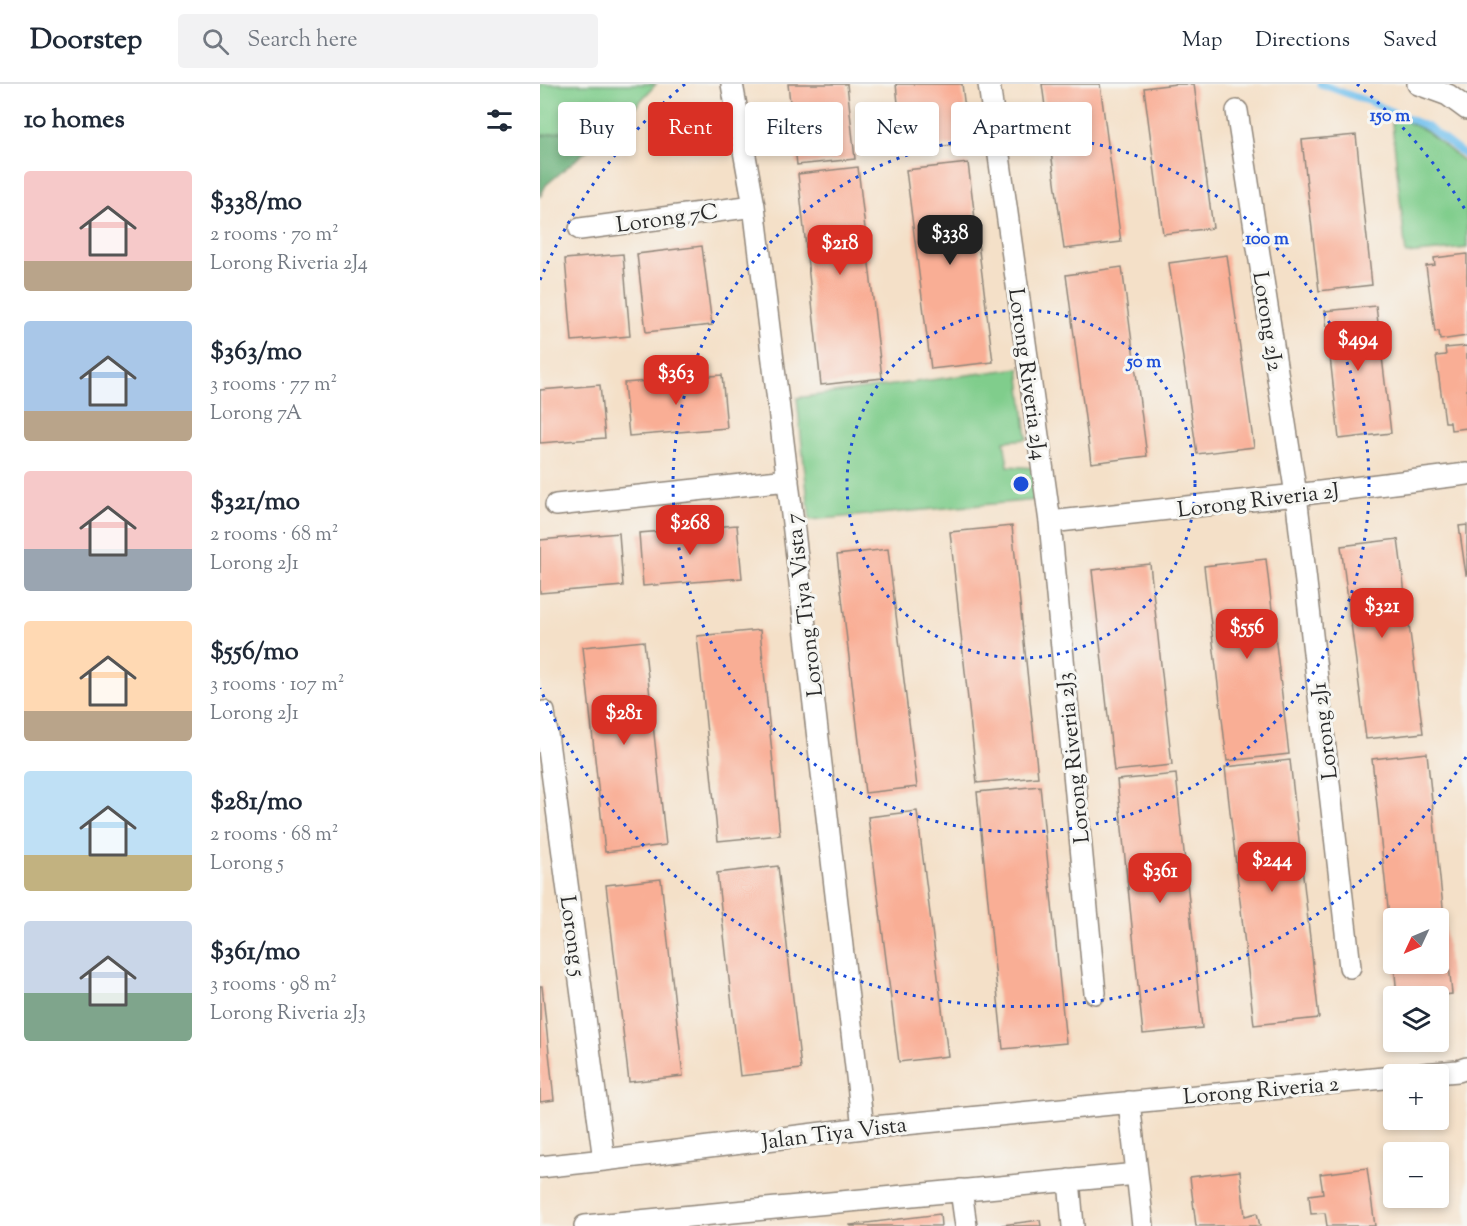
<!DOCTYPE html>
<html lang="en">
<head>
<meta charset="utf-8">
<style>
  :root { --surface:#fff; --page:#f2f2f3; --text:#1f2937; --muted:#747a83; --line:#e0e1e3; --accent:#d93025 }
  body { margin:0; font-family:"Sorts Mill Goudy",serif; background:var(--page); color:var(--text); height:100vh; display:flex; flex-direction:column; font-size:22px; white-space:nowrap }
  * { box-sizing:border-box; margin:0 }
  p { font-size:20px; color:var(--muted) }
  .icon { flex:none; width:33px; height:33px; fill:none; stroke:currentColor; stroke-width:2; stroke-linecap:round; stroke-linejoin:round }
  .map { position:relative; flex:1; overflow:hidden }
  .panel { display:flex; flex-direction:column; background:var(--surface); width:540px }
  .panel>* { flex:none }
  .top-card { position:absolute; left:18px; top:18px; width:570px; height:54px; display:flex; gap:12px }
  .needle { width:39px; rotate:226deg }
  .buttons { position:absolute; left:843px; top:824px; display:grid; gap:12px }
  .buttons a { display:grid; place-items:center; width:66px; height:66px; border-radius:6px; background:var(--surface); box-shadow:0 3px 9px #0003; font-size:30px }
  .price { position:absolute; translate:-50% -51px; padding:0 14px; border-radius:12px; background:var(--accent); color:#fff; font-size:20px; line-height:39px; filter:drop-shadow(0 2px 3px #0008) }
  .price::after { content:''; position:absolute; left:50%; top:36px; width:18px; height:14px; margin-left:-9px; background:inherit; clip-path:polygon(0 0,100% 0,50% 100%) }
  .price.on { background:#222; color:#fff }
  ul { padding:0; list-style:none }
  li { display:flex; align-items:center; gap:18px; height:150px; padding:0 24px }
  li span { display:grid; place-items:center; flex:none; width:168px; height:120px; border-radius:6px; color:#555 }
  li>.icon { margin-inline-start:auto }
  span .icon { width:72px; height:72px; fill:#fffc; stroke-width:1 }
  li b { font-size:26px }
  h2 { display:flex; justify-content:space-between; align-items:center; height:72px; padding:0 24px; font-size:26px }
  .pill { padding:0 21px; border-radius:6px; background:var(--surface); box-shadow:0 3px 9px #0003; font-size:21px; line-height:54px }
  .pill.on { background:var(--accent); color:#fff }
  header { display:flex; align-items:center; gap:36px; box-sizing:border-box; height:84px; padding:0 30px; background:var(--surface); border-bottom:2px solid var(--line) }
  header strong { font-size:28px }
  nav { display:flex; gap:33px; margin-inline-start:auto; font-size:21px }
  .search { width:420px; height:54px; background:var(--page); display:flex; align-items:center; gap:15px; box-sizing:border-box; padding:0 21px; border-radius:6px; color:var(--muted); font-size:22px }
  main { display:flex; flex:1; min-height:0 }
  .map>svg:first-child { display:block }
  .green { fill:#80cd8c; stroke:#567c5c; stroke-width:1.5 }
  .forest { fill:#68b078; stroke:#4a6e52; stroke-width:1.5 }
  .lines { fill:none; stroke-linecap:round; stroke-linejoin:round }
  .stream { stroke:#73c1ee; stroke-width:7 }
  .building { fill:#f9ae95 }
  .minor-casing { stroke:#90867a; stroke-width:24 }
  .minor { stroke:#fff; stroke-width:21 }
  .ring { fill:none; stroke:#1d4ed8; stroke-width:3; stroke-dasharray:3 6 }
  .labels { text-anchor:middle; stroke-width:6; stroke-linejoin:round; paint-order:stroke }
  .street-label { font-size:22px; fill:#2b2b2b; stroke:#f6f6f2 }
  .centre { fill:#1d4ed8; stroke:#f6f6f2; stroke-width:3 }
  .ring-label { font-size:18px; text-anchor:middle; font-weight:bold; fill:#1d4ed8; stroke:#f6f6f2; stroke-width:6; stroke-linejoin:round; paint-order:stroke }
</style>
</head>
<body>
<header>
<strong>Doorstep</strong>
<div class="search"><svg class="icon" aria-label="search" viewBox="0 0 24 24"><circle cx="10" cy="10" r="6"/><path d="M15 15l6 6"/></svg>Search here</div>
<nav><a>Map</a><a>Directions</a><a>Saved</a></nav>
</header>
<main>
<section class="panel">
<h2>10 homes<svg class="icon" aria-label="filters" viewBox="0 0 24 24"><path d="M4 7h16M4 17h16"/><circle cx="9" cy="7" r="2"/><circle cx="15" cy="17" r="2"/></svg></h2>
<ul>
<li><span style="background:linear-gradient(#f6c9c9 75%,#b9a48a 0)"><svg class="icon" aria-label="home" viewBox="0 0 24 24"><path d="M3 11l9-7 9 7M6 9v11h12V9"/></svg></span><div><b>$338/mo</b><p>2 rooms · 70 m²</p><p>Lorong Riveria 2J4</p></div></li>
<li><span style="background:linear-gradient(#a9c7e8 75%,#b9a48a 0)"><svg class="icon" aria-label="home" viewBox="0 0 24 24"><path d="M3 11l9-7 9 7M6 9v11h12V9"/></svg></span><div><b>$363/mo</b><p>3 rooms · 77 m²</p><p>Lorong 7A</p></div></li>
<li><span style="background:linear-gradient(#f6c9c9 65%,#9aa5b1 0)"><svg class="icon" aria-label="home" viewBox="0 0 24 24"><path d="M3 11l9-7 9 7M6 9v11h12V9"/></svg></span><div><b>$321/mo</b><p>2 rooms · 68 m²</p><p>Lorong 2J1</p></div></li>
<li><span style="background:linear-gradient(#ffd9b3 75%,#b9a48a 0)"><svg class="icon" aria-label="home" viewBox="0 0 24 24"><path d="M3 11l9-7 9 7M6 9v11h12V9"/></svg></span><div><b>$556/mo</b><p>3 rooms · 107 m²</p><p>Lorong 2J1</p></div></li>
<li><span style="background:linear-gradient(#bfe0f5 70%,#c2b280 0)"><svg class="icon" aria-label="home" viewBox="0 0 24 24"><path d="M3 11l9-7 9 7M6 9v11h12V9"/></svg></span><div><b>$281/mo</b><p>2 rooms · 68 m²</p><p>Lorong 5</p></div></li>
<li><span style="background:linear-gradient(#c9d6e8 60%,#7fa58c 0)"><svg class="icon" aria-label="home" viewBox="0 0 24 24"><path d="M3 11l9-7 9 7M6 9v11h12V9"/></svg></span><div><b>$361/mo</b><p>3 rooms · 98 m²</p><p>Lorong Riveria 2J3</p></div></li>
</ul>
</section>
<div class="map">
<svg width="927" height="1142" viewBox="0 0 927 1142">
  <rect width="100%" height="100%" fill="#f6f6f2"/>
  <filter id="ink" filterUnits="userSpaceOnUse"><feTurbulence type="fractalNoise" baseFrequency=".0167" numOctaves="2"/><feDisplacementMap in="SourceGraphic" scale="12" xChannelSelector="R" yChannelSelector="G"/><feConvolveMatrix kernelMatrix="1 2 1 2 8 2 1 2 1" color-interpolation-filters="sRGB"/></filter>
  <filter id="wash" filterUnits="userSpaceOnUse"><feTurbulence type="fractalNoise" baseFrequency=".008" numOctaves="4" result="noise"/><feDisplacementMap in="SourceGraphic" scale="24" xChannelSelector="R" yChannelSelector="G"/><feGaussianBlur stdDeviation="1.35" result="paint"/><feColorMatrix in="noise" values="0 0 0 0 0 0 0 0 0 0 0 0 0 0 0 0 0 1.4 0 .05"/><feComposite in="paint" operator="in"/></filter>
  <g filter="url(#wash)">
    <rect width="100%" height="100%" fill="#f4e0c8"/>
    <path class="green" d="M 0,0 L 116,0 L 84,35 L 0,52 Z
      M 851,30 L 886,47 L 927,80 L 927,164 L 866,170 Z
      M 479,284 L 487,355 L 464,357 L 468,382 L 494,384 L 497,416 L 270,436 L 257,314 Z"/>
    <path class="forest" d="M 84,35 L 6,101 L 0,113 L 0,52 Z"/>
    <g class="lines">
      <path class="stream" d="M 780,0 L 830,18 L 888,43 L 927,73"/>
    </g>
    <g id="blocks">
      <path class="building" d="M 248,0 L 307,0 L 315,75 L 257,81 Z
        M 356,0 L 422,0 L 429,59 L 363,67 Z
        M 502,0 L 560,0 L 581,158 L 524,165 Z
        M 636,0 L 654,0 L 673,144 L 623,150 L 604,4 Z
        M 816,51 L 832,201 L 779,207 L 762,56 Z
        M 428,79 L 453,278 L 391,285 L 366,86 Z
        M 318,83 L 342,294 L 281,301 L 258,90 Z
        M 162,162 L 172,241 L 106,248 L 97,170 Z
        M 83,170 L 90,252 L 32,257 L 25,175 Z
        M 927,170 L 927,252 L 900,256 L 899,247 L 895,248 L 886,182 L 895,181 L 894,174 Z
        M 687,171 L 714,363 L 657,370 L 629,179 Z
        M 582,183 L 607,372 L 551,379 L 526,191 Z
        M 836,222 L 851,349 L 799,355 L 785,227 Z
        M 927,262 L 927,344 L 911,346 L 910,338 L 905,338 L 896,272 L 906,271 L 905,264 Z
        M 182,291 L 187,344 L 89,352 L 84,299 Z
        M 60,301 L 65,354 L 0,359 L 0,306 Z
        M 197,441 L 202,494 L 103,502 L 99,449 Z
        M 927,441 L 927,491 L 926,491 L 919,442 Z
        M 472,442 L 498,693 L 437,699 L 410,448 Z
        M 79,449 L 83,502 L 0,509 L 0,456 Z
        M 858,455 L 883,649 L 826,655 L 801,462 Z
        M 348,465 L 377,703 L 325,709 L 297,471 Z
        M 726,475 L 749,670 L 687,677 L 664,482 Z
        M 610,480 L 632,681 L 574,687 L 552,486 Z
        M 220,546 L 240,751 L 178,757 L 157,552 Z
        M 104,557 L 126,761 L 65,768 L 43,563 Z
        M 887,669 L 912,910 L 896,912 L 857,912 L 854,879 L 898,879 L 898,834 L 854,834 L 854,861 L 852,861 L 832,675 Z
        M 750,676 L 779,934 L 714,941 L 685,683 Z
        M 636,690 L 662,944 L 603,950 L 577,696 Z
        M 500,702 L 526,959 L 463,965 L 437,708 Z
        M 377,727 L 408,972 L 359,978 L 328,733 Z
        M 238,782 L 261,985 L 200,992 L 177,789 Z
        M 121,795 L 143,992 L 89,998 L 66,801 Z
        M 0,902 L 2,902 L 14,1016 L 0,1018 Z
        M 827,1084 L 835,1142 L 787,1142 L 785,1129 L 771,1130 L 769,1111 L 783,1109 L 780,1090 Z
        M 700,1087 L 705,1132 L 717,1129 L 720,1142 L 656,1142 L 650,1093 Z
        M 400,1130 L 401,1142 L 311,1142 L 310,1141 Z
        M 500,1136 L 501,1142 L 462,1142 L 462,1141 Z"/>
    </g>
  </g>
  <g filter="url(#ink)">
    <use href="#blocks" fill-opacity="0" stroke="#90867a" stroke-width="1.5"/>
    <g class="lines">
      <defs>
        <path id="minor" d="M 192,0 L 214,122 L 254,447 L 323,1044
          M 449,0 L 510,438 L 555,909
          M 878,0 L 908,11 L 927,25
          M 697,27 L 756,411 L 810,883
          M 40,145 L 214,122
          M 16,421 L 248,396
          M 510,438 L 756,411 L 927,390
          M 4,628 L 64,1076
          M 883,990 L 918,987 L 927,984
          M 589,1018 L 603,1142
          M 0,1083 L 64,1076 L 323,1044 L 854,993
          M 529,1096 L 533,1142
          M 421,1106 L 426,1142
          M 45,1142 L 597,1090"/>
      </defs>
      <use href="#minor" class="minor-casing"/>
      <use href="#minor" class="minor"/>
    </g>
  </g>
  <g class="ring">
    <circle cx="481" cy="400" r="174"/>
    <circle cx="481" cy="400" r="348"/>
    <path d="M926 673A522 522 0 0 1 0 604M0 196A522 522 0 0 1 145 0M817 0A522 522 0 0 1 926 127"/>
  </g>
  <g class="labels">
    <g class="street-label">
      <text transform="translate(127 133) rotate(-8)" y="8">Lorong 7C</text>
      <text transform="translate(729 237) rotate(81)" y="8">Lorong 2J2</text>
      <text transform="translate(489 290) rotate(82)" y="8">Lorong Riveria 2J4</text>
      <text transform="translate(718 415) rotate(-7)" y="8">Lorong Riveria 2J</text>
      <text transform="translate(263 521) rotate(-97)" y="8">Lorong Tiya Vista 7</text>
      <text transform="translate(783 647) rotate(-97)" y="8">Lorong 2J1</text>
      <text transform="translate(532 674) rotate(-96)" y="8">Lorong Riveria 2J3</text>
      <text transform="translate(34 852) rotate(82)" y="8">Lorong 5</text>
      <text transform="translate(721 1005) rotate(-5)" y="8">Lorong Riveria 2</text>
      <text transform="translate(294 1048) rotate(-7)" y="8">Jalan Tiya Vista</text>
    </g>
  </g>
  <circle cx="481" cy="400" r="9" class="centre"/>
  <g class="ring-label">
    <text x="850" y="37">150 m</text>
    <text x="727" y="160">100 m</text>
    <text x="604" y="283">50 m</text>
  </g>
</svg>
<div class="buttons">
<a><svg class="needle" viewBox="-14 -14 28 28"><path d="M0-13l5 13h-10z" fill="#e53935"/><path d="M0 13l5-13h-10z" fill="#747a83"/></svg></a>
<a><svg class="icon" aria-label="layers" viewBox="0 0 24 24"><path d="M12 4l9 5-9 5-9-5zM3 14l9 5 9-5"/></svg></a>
<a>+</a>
<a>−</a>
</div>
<b class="price on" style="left:410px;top:182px">$338</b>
<b class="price" style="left:300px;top:192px">$218</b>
<b class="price" style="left:818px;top:288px">$494</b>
<b class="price" style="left:136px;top:322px">$363</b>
<b class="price" style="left:150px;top:472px">$268</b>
<b class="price" style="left:842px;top:555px">$321</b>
<b class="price" style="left:707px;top:576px">$556</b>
<b class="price" style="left:84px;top:662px">$281</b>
<b class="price" style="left:732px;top:809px">$244</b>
<b class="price" style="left:620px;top:820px">$361</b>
<div class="top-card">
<a class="pill">Buy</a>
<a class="pill on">Rent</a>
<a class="pill">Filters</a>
<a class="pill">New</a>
<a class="pill">Apartment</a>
</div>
</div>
</main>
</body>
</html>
